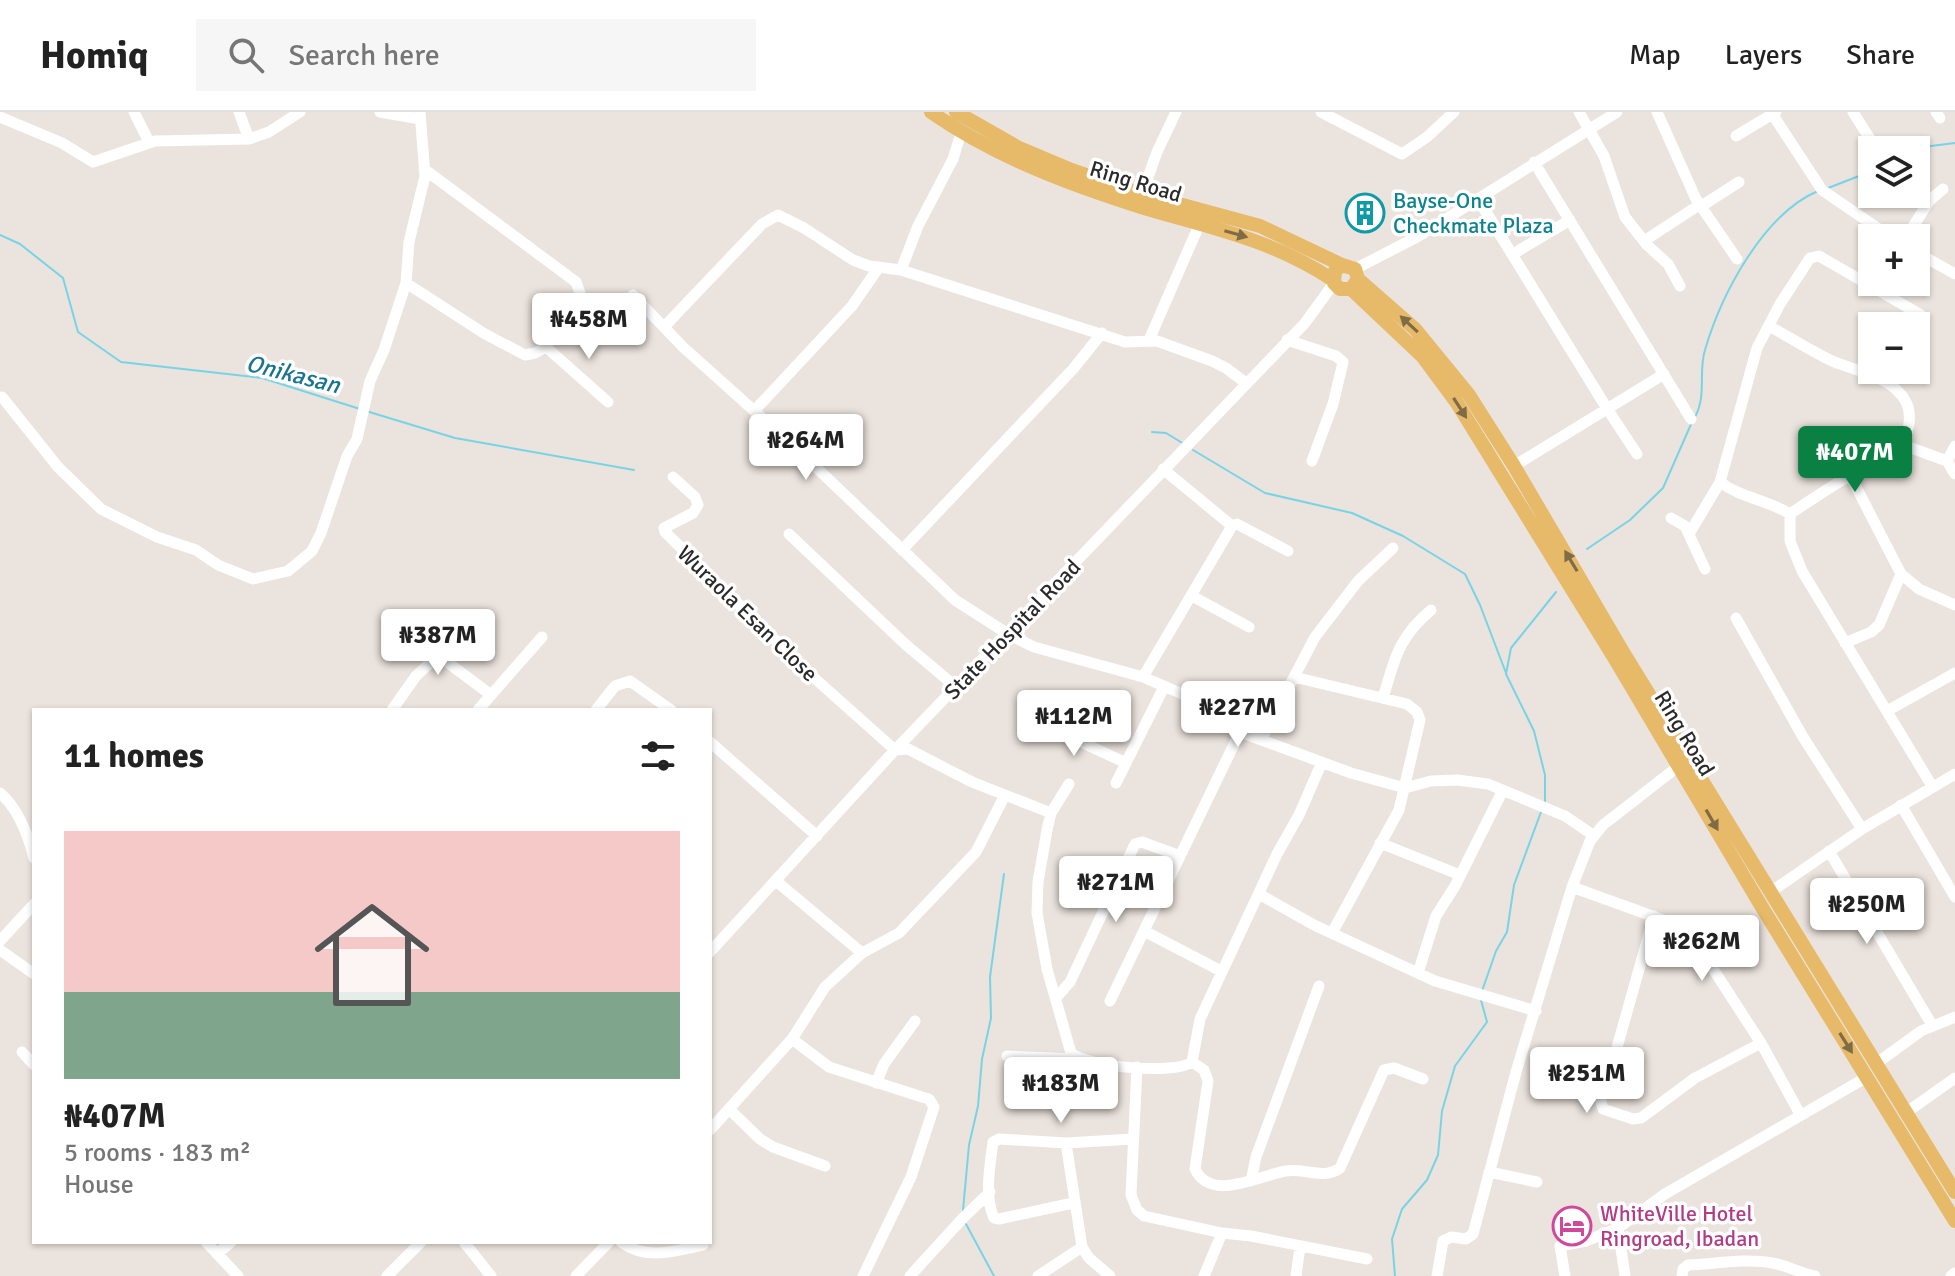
<!DOCTYPE html>
<html lang="en">
<head>
<meta charset="utf-8">
<style>
  :root { --surface:#fff; --page:#f6f6f6; --text:#222; --muted:#767676; --line:#e0e0e0; --accent:#0b8043 }
  body { margin:0; font-family:Signika,sans-serif; background:var(--page); color:var(--text); height:100vh; display:flex; flex-direction:column; font-size:30px; white-space:nowrap }
  * { box-sizing:border-box; margin:0 }
  p { font-size:26px; color:var(--muted) }
  .icon { flex:none; width:44px; height:44px; fill:none; stroke:currentColor; stroke-width:2; stroke-linecap:round; stroke-linejoin:round }
  .map { position:relative; flex:1; overflow:hidden }
  .drawer { position:absolute; left:32px; top:596px; width:680px; height:536px; display:flex; flex-direction:column; background:var(--surface); border-radius:0px; box-shadow:0 2px 6px #0004 }
  .drawer>* { flex:none }
  .tools { position:absolute; left:1858px; top:24px; display:grid; gap:16px }
  .tools a { display:grid; place-items:center; width:72px; height:72px; border-radius:0px; background:var(--surface); box-shadow:0 2px 6px #0004; font-size:40px }
  .price { position:absolute; translate:-50% -68px; padding:0 18px; border-radius:8px; background:#fff; color:#222; font-size:26px; line-height:52px; filter:drop-shadow(0 2px 4px #0008) }
  .price::after { content:''; position:absolute; left:50%; top:48px; width:24px; height:18px; margin-left:-12px; background:inherit; clip-path:polygon(0 0,100% 0,50% 100%) }
  .price.active { background:var(--accent); color:#fff }
  ul { padding:0; list-style:none }
  li { display:grid; align-content:center; gap:16px; height:424px; padding:0 32px }
  li+li { border-top:2px solid var(--line) }
  li span { display:grid; place-items:center; height:248px; border-radius:0px; color:#555 }
  li>.icon { margin-inline-start:auto }
  span .icon { width:144px; height:144px; fill:#fffc; stroke-width:1 }
  li b { font-size:34px }
  h2 { display:flex; justify-content:space-between; align-items:center; height:96px; padding:0 32px; font-size:34px }
  header { display:flex; align-items:center; gap:48px; box-sizing:border-box; height:112px; padding:0 40px; background:var(--surface); border-bottom:2px solid var(--line) }
  header strong { font-size:38px }
  nav { display:flex; gap:44px; margin-inline-start:auto; font-size:28px }
  .search { width:560px; height:72px; background:var(--page); display:flex; align-items:center; gap:20px; box-sizing:border-box; padding:0 28px; border-radius:0px; color:var(--muted); font-size:30px }
  .map>svg:first-child { display:block }
  .lines { fill:none; stroke-linecap:round; stroke-linejoin:round }
  .stream { stroke:#78d4e5; stroke-width:2 }
  .minor { stroke:#fff; stroke-width:11 }
  .major { stroke:#e6ba68; stroke-width:14 }
  .oneway { fill:#7f6b46 }
  .labels { text-anchor:middle; stroke-width:7; stroke-linejoin:round; paint-order:stroke }
  .street-label { font-size:22px; fill:#2a2a2a; stroke:#fff }
  .culture-label { font-size:22px; fill:#0d838f; stroke:#fff; text-anchor:start }
  .hotel-label { font-size:22px; fill:#b23c85; stroke:#fff; text-anchor:start }
  .water-label { font-size:24px; font-style:italic; fill:#187490; stroke:#fff }
</style>
</head>
<body>
<header>
<strong>Homiq</strong>
<div class="search"><svg class="icon" aria-label="search" viewBox="0 0 24 24"><circle cx="10" cy="10" r="6"/><path d="M15 15l6 6"/></svg>Search here</div>
<nav><a>Map</a><a>Layers</a><a>Share</a></nav>
</header>
<div class="map">
<svg width="1955" height="1164" viewBox="0 0 1955 1164">
  <rect width="100%" height="100%" fill="#ebe3dd"/>
  <g class="lines">
    <path class="stream" d="M 1916,38 L 1923,35 L 1955,31
      M 1828,76 L 1872,59
      M 0,123 L 20,132 L 63,166 L 78,220 L 121,250 L 262,266 L 360,297
      M 366,299 L 455,326 L 634,358
      M 1695,305 C 1707,283 1698,260 1705,238 C 1721,183 1763,102 1818,79
      M 1152,320 L 1166,321 L 1184,332
      M 1193,338 L 1265,381 L 1352,401 L 1403,424 L 1465,462 L 1480,493 L 1506,561
      M 1587,437 L 1630,408 L 1663,376 L 1692,310
      M 1545,690 L 1545,663 L 1534,619 L 1506,562 L 1511,536 L 1556,480
      M 1482,879 L 1496,839 L 1507,820 L 1514,773 L 1541,700
      M 963,1098 L 969,1033 L 978,994 L 982,947 L 991,906 L 990,865 L 1004,762
      M 966,1112 L 994,1164
      M 1395,1164 L 1392,1127 L 1402,1097 L 1427,1068 L 1438,1043 L 1442,999 L 1455,954 L 1487,910 L 1481,888"/>
    <path class="minor" d="M 134,0 L 149,30
      M 239,0 L 249,27
      M 380,0 L 420,7
      M 1321,0 L 1402,42 L 1427,25 L 1454,0
      M 1579,0 L 1604,44 L 1625,105 L 1647,133 L 1668,152 L 1680,174
      M 1657,0 L 1696,87 L 1737,147
      M 1771,0 L 1822,78 L 1892,126
      M 1853,0 L 1877,38
      M 1936,0 L 1940,6
      M 0,5 L 62,31 L 93,50 L 155,29 L 249,27 L 269,20 L 300,0
      M 1736,24 L 1776,0
      M 1534,50 L 1691,307
      M 1142,82 L 1157,40 L 1176,0
      M 1478,87 L 1606,295 L 1637,342
      M 1700,95 L 1739,70
      M 1906,126 L 1929,89 L 1943,77
      M 1644,129 L 1699,93
      M 1916,140 L 1955,162
      M 1513,142 L 1570,108
      M 1355,157 L 1417,125 L 1617,0
      M 901,158 L 918,114 L 953,47 L 961,21
      M 406,171 L 485,222 L 525,243 L 535,241 L 546,235 L 580,181 L 576,170 L 424,57
      M 633,183 L 683,235 L 800,340 L 955,488 L 1008,522 L 1034,535 L 1143,565 L 1210,594 L 1240,620 L 1351,661 L 1405,676 L 1431,669 L 1457,668 L 1488,672 L 1565,704 L 1593,723
      M 1769,214 C 1789,225 1809,238 1830,248 C 1854,259 1893,264 1906,290 C 1913,303 1908,319 1903,333 C 1864,353 1827,377 1790,402 L 1790,429 L 1802,459 L 1932,674
      M 664,215 L 762,112 L 778,103 L 804,116 L 853,148 L 869,154 L 901,158 L 1125,230 L 1157,229 L 1212,249 L 1226,256 L 1246,271
      M 1149,228 L 1200,111
      M 1287,228 L 1336,244 L 1343,250 L 1333,292 L 1312,349
      M 546,235 L 608,290
      M 2,285 L 58,355 L 101,397 L 157,425 L 196,438 L 218,453 L 253,467 L 288,459 L 312,439 L 321,421 L 347,344 L 357,327 L 370,269 L 384,238 L 406,171 L 409,130 L 425,64 L 420,0
      M 755,298 L 852,194 L 879,155
      M 1903,333 L 1947,349 L 1955,362
      M 1947,349 L 1955,334
      M 1514,354 L 1664,262
      M 1163,357 L 1232,414 L 1237,412 L 1288,439
      M 673,365 L 695,385 L 698,393 L 693,401 L 664,416 L 665,420 L 811,563 L 895,638 L 908,637 L 972,670 L 1051,701
      M 1851,365 L 1901,462 L 1919,477 L 1955,493
      M 1790,402 C 1768,388 1741,386 1720,370 L 1757,236 L 1780,192 L 1810,146 L 1819,144 L 1921,203 L 1921,211 L 1916,220
      M 1671,406 L 1685,414 L 1705,457
      M 789,422 L 905,532 L 956,575
      M 1689,422 L 1720,370
      M 902,438 L 1073,257 L 1102,221
      M 1192,484 L 1249,515
      M 1736,506 L 1803,625 L 1862,717
      M 1845,531 L 1871,520 L 1879,513 L 1901,462
      M 1143,565 L 1232,414
      M 1294,565 L 1407,592 L 1417,600 L 1420,608 L 1399,698 L 1332,821
      M 1383,586 C 1395,546 1398,526 1431,498
      M 392,598 L 416,564 L 434,547 L 443,547 L 491,583
      M 478,598 L 542,525
      M 596,598 L 615,574 L 630,569 L 671,598
      M 1887,599 L 1955,561
      M 1036,609 L 1126,651
      M 1262,626 L 1315,525 L 1358,469 L 1393,436
      M 710,630 L 817,724
      M 1322,650 L 1299,703 L 1277,742 L 1200,907 L 1192,950 L 1204,958 L 1208,969 L 1195,1057 C 1211,1091 1260,1063 1286,1059 C 1305,1056 1324,1068 1340,1056 L 1384,958 L 1394,956 L 1423,967
      M 1116,671 L 1164,575
      M 1069,672 L 1051,701 L 1047,718 L 1038,770 L 1037,801 L 1047,857 L 1071,941 C 1087,955 1175,963 1192,950
      M 0,681 C 18,696 28,723 34,746
      M 1901,693 L 1955,785
      M 1380,731 L 1460,763
      M 1829,739 L 1932,913
      M 776,769 L 862,841
      M 1572,775 L 1666,809 L 1693,826 L 1761,931 L 1800,1002
      M 1772,779 L 1862,717 L 1955,662
      M 1259,782 L 1314,813 L 1435,869 L 1536,899
      M 1654,804 L 1614,946 L 1601,979 L 1600,986 L 1603,997 L 1633,1007 L 1641,1006 L 1695,966 L 1761,931
      M 1146,820 L 1221,859
      M 0,829 L 34,792
      M 0,838 L 34,862
      M 710,840 L 895,638 L 1305,211 L 1334,171
      M 1418,861 L 1436,804 L 1455,774 L 1502,680
      M 1056,886 L 1070,870 L 1135,732 L 1142,730 L 1180,744
      M 1110,889 L 1240,620
      M 792,927 L 829,955 L 922,985 L 929,987 L 934,995 L 911,1065 L 863,1164
      M 22,940 L 34,953
      M 1007,944 L 1078,947
      M 1877,951 L 1921,919 L 1955,905
      M 1137,955 L 1131,1083 L 1137,1098 L 1144,1104 L 1222,1121 L 1251,1124 L 1367,1147
      M 876,971 L 884,952 L 915,909
      M 729,997 L 760,1027 L 773,1035 L 825,1054
      M 1907,1000 L 1955,966
      M 710,1018 L 792,927 L 825,875 L 862,841 L 899,821 L 976,740 L 1005,683
      M 1066,1031 L 1082,1135 L 1089,1146 L 1110,1164
      M 1489,1060 L 1537,1070
      M 1251,1069 L 1256,1045 L 1319,874
      M 1073,1091 L 999,1107 L 994,1106 C 984,1085 990,1053 993,1030 L 999,1027 L 1066,1031 L 1133,1027
      M 1618,1116 L 1625,1164
      M 206,1130 L 238,1164
      M 464,1130 L 491,1164
      M 621,1130 C 647,1149 674,1139 703,1133
      M 217,1142 L 231,1130
      M 387,1164 L 421,1130
      M 576,1164 L 609,1130
      M 910,1164 L 963,1106 L 990,1080
      M 1038,1164 L 1082,1135
      M 1204,1164 L 1222,1121
      M 1296,1164 L 1300,1134
      M 1437,1164 L 1443,1129 L 1451,1125 L 1466,1127 L 1473,1122 L 1516,960 L 1572,775 L 1590,729 L 1603,713 L 1680,653
      M 1565,1164 L 1560,1134 L 1586,1129 L 1618,1116 L 1665,1082 L 1867,965
      M 1682,1164 L 1683,1157 L 1688,1153 C 1714,1152 1746,1146 1772,1151 C 1786,1153 1800,1161 1815,1164
      M 1951,1164 L 1955,1161"/>
    <path class="major" d="M 931,0 C 994,44 1068,72 1141,95 C 1211,116 1271,127 1333,168
      M 956,0 L 1019,36 L 1069,57 L 1142,82 L 1260,114 L 1342,153 L 1355,157 L 1358,167 L 1351,177 L 1340,177 L 1334,171 L 1335,159 L 1342,153
      M 1358,167 L 1415,217 L 1469,283 L 1514,354 L 1623,540 L 1955,1080
      M 1351,177 L 1423,245 L 1457,291 L 1615,547 L 1763,797 L 1955,1109"/>
  </g>
  <defs><path id="oneway-solid" d="M-6-.8H1V-3.2L6.5 0L1 3.2V.8H-6Z" transform="scale(2)"/></defs>
  <g class="oneway">
    <use href="#oneway-solid" transform="translate(1236 122) rotate(16)"/>
    <use href="#oneway-solid" transform="translate(1409 212) rotate(-137)"/>
    <use href="#oneway-solid" transform="translate(1460 296) rotate(57)"/>
    <use href="#oneway-solid" transform="translate(1571 449) rotate(-121)"/>
    <use href="#oneway-solid" transform="translate(1712 708) rotate(60)"/>
    <use href="#oneway-solid" transform="translate(1846 931) rotate(58)"/>
  </g>
  <defs>
    <symbol id="building-ring" viewBox="-11 -11 22 22"><circle r="9.5" fill="#fff" stroke="#0f9aa8" stroke-width="1.5"/><path d="M-4-6H4V6H1V3H-1V6H-4ZM-2.5-4.3h1.7v1.8h-1.7ZM.8-4.3h1.7v1.8H.8ZM-2.5-1h1.7V.8h-1.7ZM.8-1h1.7V.8H.8Z" fill="#0f9aa8"/></symbol>
    <symbol id="hotel-ring" viewBox="-11 -11 22 22"><circle r="9.5" fill="#fff" stroke="#d1479c" stroke-width="1.5"/><path d="M-6-4.5h1.5V1H6V5H4.5V3h-9V5H-6ZM-4 0a1.8 1.8 0 1 1 3.6 0ZM.5 0V-2.5h3Q6-2.5 6 0Z" fill="#d1479c"/></symbol>
  </defs>
  <g fill-rule="evenodd">
    <use href="#building-ring" x="1343" y="79" width="44" height="44"/>
    <use href="#hotel-ring" x="1550" y="1092" width="44" height="44"/>
  </g>
  <g class="labels">
    <g class="street-label">
      <text transform="translate(1136 69) rotate(17)" y="8">Ring Road</text>
      <text transform="translate(748 501) rotate(44)" y="8">Wuraola Esan Close</text>
      <text transform="translate(1012 517) rotate(-46)" y="8">State Hospital Road</text>
      <text transform="translate(1685 621) rotate(59)" y="8">Ring Road</text>
    </g>
    <g class="culture-label">
      <text x="1393" y="96">Bayse-One<tspan x="1393" dy="25">Checkmate Plaza</tspan></text>
    </g>
    <g class="hotel-label">
      <text x="1600" y="1109">WhiteVille Hotel<tspan x="1600" dy="25">Ringroad, Ibadan</tspan></text>
    </g>
    <g class="water-label">
      <text transform="translate(293 262) rotate(14)" y="8">Onikasan</text>
    </g>
  </g>
</svg>
<div class="tools">
<a><svg class="icon" aria-label="layers" viewBox="0 0 24 24"><path d="M12 4l9 5-9 5-9-5zM3 14l9 5 9-5"/></svg></a>
<a>+</a>
<a>−</a>
</div>
<b class="price" style="left:589px;top:249px">₦458M</b>
<b class="price" style="left:806px;top:370px">₦264M</b>
<b class="price active" style="left:1855px;top:382px">₦407M</b>
<b class="price" style="left:438px;top:565px">₦387M</b>
<b class="price" style="left:1238px;top:637px">₦227M</b>
<b class="price" style="left:1074px;top:646px">₦112M</b>
<b class="price" style="left:1116px;top:812px">₦271M</b>
<b class="price" style="left:1867px;top:834px">₦250M</b>
<b class="price" style="left:1702px;top:871px">₦262M</b>
<b class="price" style="left:1587px;top:1003px">₦251M</b>
<b class="price" style="left:1061px;top:1013px">₦183M</b>
<section class="drawer">
<h2>11 homes<svg class="icon" aria-label="filters" viewBox="0 0 24 24"><path d="M4 7h16M4 17h16"/><circle cx="9" cy="7" r="2"/><circle cx="15" cy="17" r="2"/></svg></h2>
<ul>
<li><span style="background:linear-gradient(#f6c9c9 65%,#7fa58c 0)"><svg class="icon" aria-label="home" viewBox="0 0 24 24"><path d="M3 11l9-7 9 7M6 9v11h12V9"/></svg></span><div><b>₦407M</b><p>5 rooms · 183 m²</p><p>House</p></div></li>
</ul>
</section>
</div>
</body>
</html>
